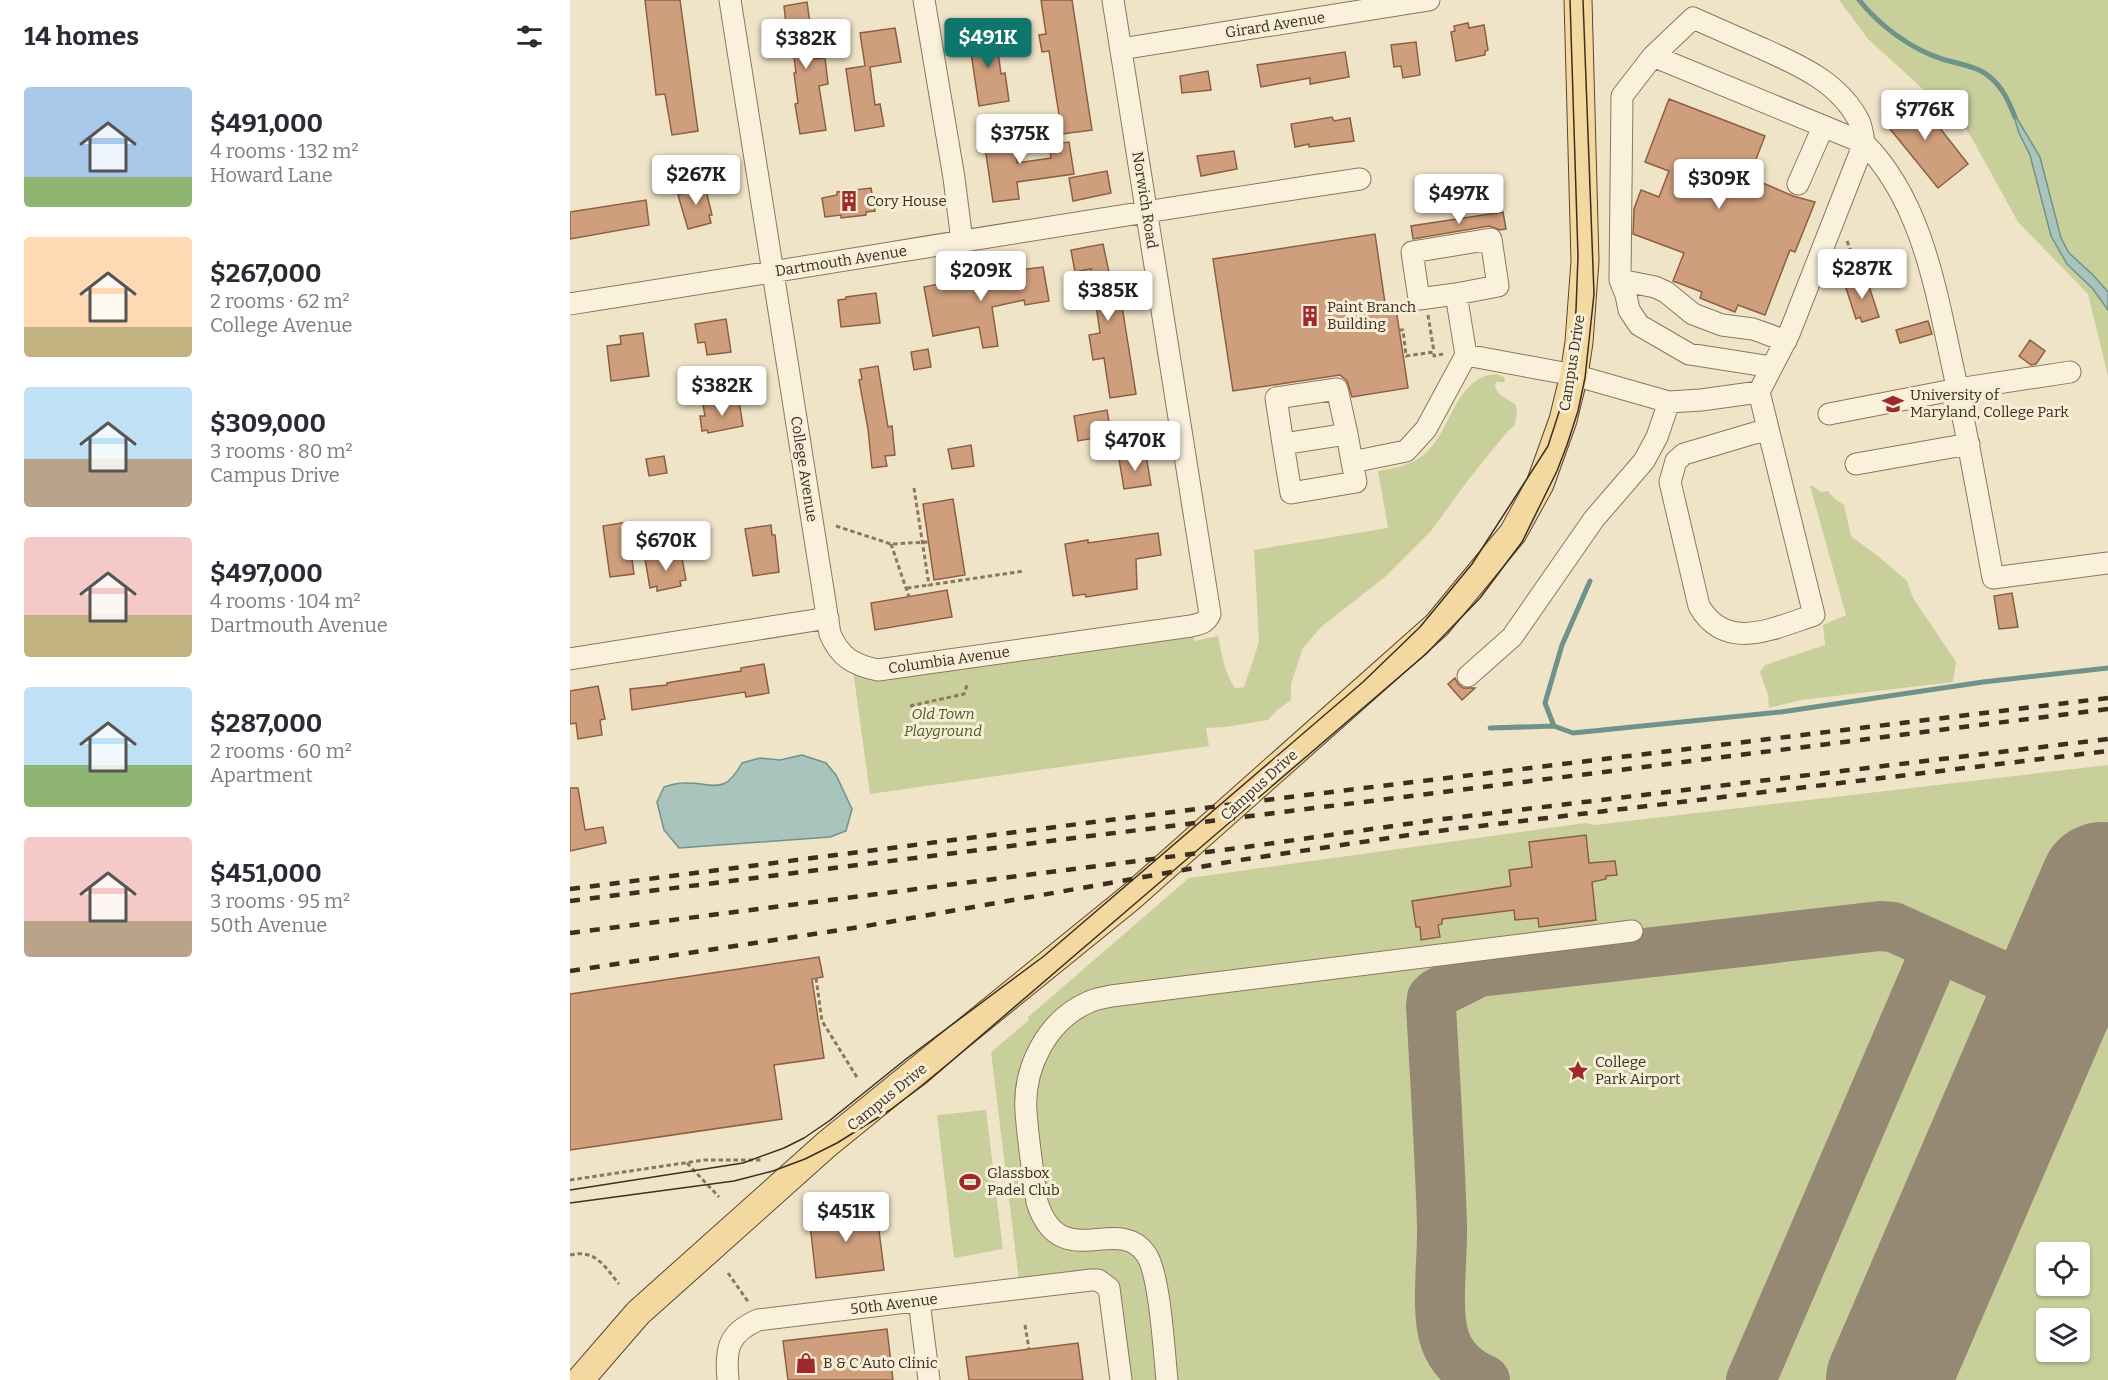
<!DOCTYPE html>
<html lang="en">
<head>
<meta charset="utf-8">
<style>
  :root { --surface:#fff; --page:#f7f7f7; --text:#2b2b33; --muted:#7c7c81; --accent:#0f766e }
  body { margin:0; font-family:Bitter,serif; background:var(--page); color:var(--text); height:100vh; display:flex; flex-direction:column; font-size:22px; white-space:nowrap }
  * { box-sizing:border-box; margin:0 }
  p { font-size:20px; color:var(--muted) }
  .icon { flex:none; width:33px; height:33px; fill:none; stroke:currentColor; stroke-width:2; stroke-linecap:round; stroke-linejoin:round }
  .map { position:relative; flex:1; overflow:hidden }
  .side { display:flex; flex-direction:column; background:var(--surface); width:570px }
  .side>* { flex:none }
  .buttons { position:absolute; left:1466px; top:1242px; display:grid; gap:12px }
  .buttons a { display:grid; place-items:center; width:54px; height:54px; border-radius:6px; background:var(--surface); box-shadow:0 2px 4px #0004; font-size:30px }
  .price { position:absolute; translate:-50% -51px; padding:0 14px; border-radius:6px; background:#fff; color:#222; font-size:20px; line-height:39px; filter:drop-shadow(0 2px 3px #0008) }
  .price::after { content:''; position:absolute; left:50%; top:36px; width:18px; height:14px; margin-left:-9px; background:inherit; clip-path:polygon(0 0,100% 0,50% 100%) }
  .price.active { background:var(--accent); color:#fff }
  ul { padding:0; list-style:none }
  li { display:flex; align-items:center; gap:18px; height:150px; padding:0 24px }
  li span { display:grid; place-items:center; flex:none; width:168px; height:120px; border-radius:6px; color:#555 }
  li>.icon { margin-inline-start:auto }
  span .icon { width:72px; height:72px; fill:#fffc; stroke-width:1 }
  li b { font-size:26px }
  h2 { display:flex; justify-content:space-between; align-items:center; height:72px; padding:0 24px; font-size:26px }
  main { display:flex; flex:1; min-height:0 }
  .map>svg:first-child { display:block }
  .green { fill:#c9cf9b; fill-rule:evenodd }
  .water { fill:#a9c4bc; stroke:#6f938a; stroke-width:1.5 }
  .lines { fill:none; stroke-linecap:round; stroke-linejoin:round }
  .stream { stroke:#6f938a; stroke-width:5 }
  .taxiway { stroke:#968974; stroke-width:50 }
  .runway { stroke:#968974; stroke-width:124 }
  .building { fill:#cf9f7d; stroke:#8d5f41; stroke-width:1.5 }
  .minor-casing { stroke:#8d765c; stroke-width:23 }
  .major-casing { stroke:#5b4430; stroke-width:29 }
  .path { stroke:#8d765c; stroke-width:3; stroke-dasharray:4.5 3; stroke-linecap:butt }
  .minor { stroke:#faf1dc; stroke-width:21 }
  .major { stroke:#f3d9a0; stroke-width:27 }
  .tram { stroke:#3d2e20; stroke-width:1.5 }
  .rail { stroke:#3d2e20; stroke-width:4.5; stroke-dasharray:10 10; stroke-linecap:butt }
  .labels { text-anchor:middle; stroke-width:6; stroke-linejoin:round; paint-order:stroke }
  .street-label { font-size:15px; fill:#3d2e20; stroke:#f7eed8 }
  .poi-label { font-size:15px; fill:#3d2e20; stroke:#f7eed8; text-anchor:start }
  .park-label { font-size:15px; font-style:italic; fill:#4d5a26; stroke:#f7eed8 }
</style>
</head>
<body>
<main>
<section class="side">
<h2>14 homes<svg class="icon" aria-label="filters" viewBox="0 0 24 24"><path d="M4 7h16M4 17h16"/><circle cx="9" cy="7" r="2"/><circle cx="15" cy="17" r="2"/></svg></h2>
<ul>
<li><span style="background:linear-gradient(#a9c7e8 75%,#8fb573 0)"><svg class="icon" aria-label="home" viewBox="0 0 24 24"><path d="M3 11l9-7 9 7M6 9v11h12V9"/></svg></span><div><b>$491,000</b><p>4 rooms · 132 m²</p><p>Howard Lane</p></div></li>
<li><span style="background:linear-gradient(#ffd9b3 75%,#c2b280 0)"><svg class="icon" aria-label="home" viewBox="0 0 24 24"><path d="M3 11l9-7 9 7M6 9v11h12V9"/></svg></span><div><b>$267,000</b><p>2 rooms · 62 m²</p><p>College Avenue</p></div></li>
<li><span style="background:linear-gradient(#bfe0f5 60%,#b9a48a 0)"><svg class="icon" aria-label="home" viewBox="0 0 24 24"><path d="M3 11l9-7 9 7M6 9v11h12V9"/></svg></span><div><b>$309,000</b><p>3 rooms · 80 m²</p><p>Campus Drive</p></div></li>
<li><span style="background:linear-gradient(#f6c9c9 65%,#c2b280 0)"><svg class="icon" aria-label="home" viewBox="0 0 24 24"><path d="M3 11l9-7 9 7M6 9v11h12V9"/></svg></span><div><b>$497,000</b><p>4 rooms · 104 m²</p><p>Dartmouth Avenue</p></div></li>
<li><span style="background:linear-gradient(#bfe0f5 65%,#8fb573 0)"><svg class="icon" aria-label="home" viewBox="0 0 24 24"><path d="M3 11l9-7 9 7M6 9v11h12V9"/></svg></span><div><b>$287,000</b><p>2 rooms · 60 m²</p><p>Apartment</p></div></li>
<li><span style="background:linear-gradient(#f6c9c9 70%,#b9a48a 0)"><svg class="icon" aria-label="home" viewBox="0 0 24 24"><path d="M3 11l9-7 9 7M6 9v11h12V9"/></svg></span><div><b>$451,000</b><p>3 rooms · 95 m²</p><p>50th Avenue</p></div></li>
</ul>
</section>
<div class="map">
<svg width="1538" height="1380" viewBox="0 0 1538 1380">
  <rect width="100%" height="100%" fill="#f0e4c8"/>
  <path class="green" d="M 1269,0 L 1538,0 L 1538,376 L 1518,294 L 1448,222 L 1400,135 L 1392,125 L 1298,39 Z
    M 926,374 L 934,377 L 935,382 L 926,382 L 925,387 L 929,394 L 946,405 L 947,414 L 944,426 L 937,432 L 899,479 L 861,531 L 815,577 L 751,627 L 733,648 L 721,684 L 721,700 L 705,712 L 698,720 L 656,727 L 636,728 L 639,746 L 300,794 L 282,663 L 621,626 L 624,641 L 648,636 C 652,654 654,672 665,688 L 674,687 L 689,642 L 684,550 L 818,528 L 808,471 C 826,468 844,465 858,451 C 882,427 886,377 926,374 Z
    M 1240,486 L 1243,486 L 1251,492 L 1258,491 L 1265,499 L 1274,505 L 1281,536 L 1309,557 L 1337,581 L 1343,598 L 1386,662 L 1383,682 L 1231,700 L 1199,708 L 1198,695 L 1190,672 L 1195,665 L 1255,645 L 1253,625 L 1276,615 Z
    M 1538,765 L 1538,1380 L 548,1380 L 536,1286 L 451,1297 L 421,1052 L 459,1020 L 458,1017 L 619,878 L 1016,823 L 1024,825 ZM 1476,1252 L 1509,1252 L 1509,1286 L 1476,1286 ZM 1476,1318 L 1509,1318 L 1509,1352 L 1476,1352 Z
    M 416,1110 L 433,1249 L 384,1258 L 367,1115 Z"/>
  <path class="water" d="M 1442,110 L 1470,157 L 1491,238 L 1499,253 L 1523,275 L 1538,292 L 1538,310 L 1523,289 L 1497,264 L 1481,236 L 1460,155 L 1449,133 Z
    M 232,755 L 256,763 L 266,775 L 282,809 L 276,831 L 260,837 L 109,848 L 94,830 L 87,802 L 94,787 C 100,785 107,783 114,783 C 144,782 153,797 172,763 L 190,758 L 210,760 Z"/>
  <g class="lines">
    <path class="stream" d="M 1289,0 C 1310,26 1341,49 1372,59 C 1388,64 1407,66 1420,77 C 1433,88 1439,102 1445,117
      M 1020,581 L 992,645 L 975,703 L 984,726 L 1003,733 L 1211,712 L 1413,682 L 1538,668
      M 920,728 L 984,726"/>
    <path class="taxiway" d="M 915,1380 C 896,1372 882,1360 875,1340 C 865,1312 873,1257 872,1226 C 870,1153 865,1080 861,1006 L 862,998 L 867,993 L 909,972 L 1310,926 L 1323,927 L 1441,980 C 1486,1002 1463,1037 1451,1073
      M 1181,1380 L 1360,964 L 1368,955 L 1381,953"/>
    <path class="runway" d="M 1318,1380 L 1532,884"/>
  </g>
  <path class="building" d="M 75,0 L 110,0 L 128,131 L 102,135 L 95,94 L 86,95 Z
    M 471,0 L 502,0 L 522,130 L 492,134 L 479,51 L 472,52 L 469,35 L 476,34 Z
    M 237,2 L 245,59 L 255,58 L 258,84 L 249,86 L 256,130 L 230,134 L 225,104 L 228,103 L 224,73 L 226,73 L 222,41 L 218,42 L 214,6 Z
    M 898,23 L 899,28 L 914,25 L 918,50 L 915,51 L 915,55 L 886,61 L 881,32 L 885,31 L 884,26 Z
    M 325,28 L 331,62 L 300,67 L 305,105 L 310,104 L 314,126 L 285,131 L 276,69 L 295,66 L 290,33 Z
    M 425,30 L 431,74 L 435,73 L 439,101 L 409,106 L 398,33 Z
    M 846,42 L 850,75 L 833,78 L 831,66 L 824,67 L 821,45 Z
    M 775,52 L 779,77 L 740,84 L 740,78 L 691,87 L 687,65 Z
    M 638,71 L 641,90 L 612,93 L 610,76 Z
    M 1343,94 L 1398,164 L 1368,188 L 1312,119 Z
    M 1099,99 L 1195,136 L 1179,177 L 1223,196 L 1245,202 L 1225,252 L 1220,250 L 1195,315 L 1168,305 L 1165,312 L 1130,298 L 1132,292 L 1103,281 L 1114,253 L 1063,234 L 1064,209 L 1071,190 L 1089,197 L 1099,171 L 1075,162 Z
    M 762,117 L 764,121 L 780,118 L 784,141 L 739,147 L 739,144 L 725,147 L 721,124 Z
    M 443,129 L 447,163 L 481,158 L 479,145 L 499,142 L 504,174 L 447,182 L 449,199 L 423,202 L 413,133 Z
    M 664,151 L 667,169 L 631,176 L 627,156 Z
    M 537,171 L 541,193 L 503,201 L 499,178 Z
    M 134,182 L 142,215 L 139,215 L 141,223 L 118,229 L 108,195 L 121,191 L 119,186 Z
    M 301,188 L 305,211 L 296,212 L 296,215 L 279,217 L 271,218 L 271,215 L 255,217 L 252,198 L 267,195 L 267,192 Z
    M 76,200 L 79,225 L 0,239 L 0,212 Z
    M 933,212 L 936,229 L 930,230 L 919,226 L 843,239 L 841,226 Z
    M 805,234 L 815,303 L 825,302 L 838,388 L 782,397 L 777,381 L 770,375 L 663,391 L 643,259 Z
    M 533,244 L 541,282 L 548,281 L 566,394 L 540,398 L 534,358 L 523,360 L 519,335 L 530,333 L 521,269 L 505,272 L 501,250 Z
    M 473,267 L 479,301 L 455,305 L 454,300 L 422,307 L 428,346 L 413,348 L 409,327 L 363,336 L 354,287 L 384,281 L 384,283 L 421,276 L 422,281 L 450,275 L 449,270 Z
    M 1296,277 L 1309,317 L 1292,322 L 1290,317 L 1286,319 L 1275,285 Z
    M 306,293 L 310,323 L 271,327 L 268,300 L 276,299 L 276,297 Z
    M 156,319 L 161,352 L 137,355 L 135,342 L 128,343 L 125,324 Z
    M 1358,321 L 1362,334 L 1330,343 L 1326,330 Z
    M 73,333 L 79,376 L 41,381 L 37,346 L 51,344 L 50,336 Z
    M 1460,340 L 1475,351 L 1466,364 L 1461,365 L 1449,356 Z
    M 358,349 L 361,367 L 344,370 L 341,352 Z
    M 308,366 L 318,427 L 322,426 L 325,455 L 315,456 L 317,466 L 302,468 L 298,429 L 289,380 L 292,379 L 290,369 Z
    M 161,401 L 169,401 L 173,426 L 138,433 L 137,430 L 132,431 L 130,416 L 135,416 L 133,405 Z
    M 537,410 L 541,435 L 508,441 L 504,416 Z
    M 401,445 L 404,466 L 382,469 L 378,449 Z
    M 576,455 L 581,485 L 554,489 L 549,459 Z
    M 94,456 L 97,473 L 79,476 L 76,459 Z
    M 383,499 L 395,575 L 364,580 L 353,504 Z
    M 57,522 L 64,574 L 40,577 L 33,526 Z
    M 201,525 L 202,535 L 205,535 L 209,572 L 183,576 L 175,529 Z
    M 588,533 L 591,555 L 566,559 L 567,589 L 516,597 L 515,594 L 503,596 L 495,544 L 518,540 L 518,543 Z
    M 111,553 L 116,580 L 110,581 L 111,586 L 87,591 L 87,586 L 80,588 L 75,559 Z
    M 377,590 L 382,617 L 305,630 L 301,603 Z
    M 1442,593 L 1448,627 L 1429,629 L 1424,596 Z
    M 194,664 L 199,693 L 176,697 L 175,692 L 62,710 L 60,689 L 97,685 L 97,683 L 108,681 L 171,671 L 171,668 Z
    M 885,678 L 888,684 L 893,688 L 905,688 L 892,700 L 878,684 Z
    M 28,686 L 35,719 L 30,720 L 32,735 L 8,739 L 6,723 L 0,724 L 0,691 Z
    M 0,788 L 8,788 L 15,830 L 33,827 L 36,843 L 0,851 Z
    M 1016,835 L 1019,863 L 1045,861 L 1047,875 L 1036,876 L 1036,879 L 1022,882 L 1026,920 L 969,927 L 968,918 L 945,920 L 944,910 L 872,919 L 872,924 L 868,925 L 870,937 L 851,940 L 850,927 L 846,927 L 842,901 L 941,886 L 939,870 L 962,867 L 959,842 Z
    M 249,957 L 253,977 L 242,979 L 254,1058 L 204,1065 L 212,1119 L 0,1150 L 0,994 Z
    M 306,1207 L 314,1270 L 246,1278 L 239,1215 Z
    M 317,1329 L 323,1380 L 218,1380 L 213,1341 Z
    M 508,1343 L 513,1380 L 399,1380 L 396,1357 Z"/>
  <g class="lines">
    <defs>
      <path id="minor" d="M 160,0 L 260,634 C 270,657 283,665 308,670 L 621,626 C 630,624 636,623 640,614 L 543,0
        M 354,0 L 384,178 L 392,241
        M 551,49 L 859,0
        M 1083,56 L 1052,96 L 1050,280 L 1056,295 L 1059,310 L 1069,325 L 1119,354 L 1202,367
        M 1228,184 L 1253,127
        M 1050,280 L 1085,287 L 1096,292 L 1123,314 L 1152,325 L 1183,329 L 1216,341
        M 886,294 L 849,299 L 842,252 L 921,239 L 928,286 L 886,294 L 896,355
        M 0,304 C 264,263 526,218 790,179
        M 1189,392 L 1244,615 C 1204,628 1156,653 1129,606 L 1100,482 L 1106,461 L 1114,454 L 1198,429
        M 1099,402 L 1131,400 L 1189,392 L 1219,334 L 1294,143 C 1293,136 1292,128 1289,121 C 1269,82 1229,65 1191,48 C 1168,38 1146,28 1123,18 L 1083,56 L 1294,143 C 1352,201 1366,291 1383,368 C 1398,438 1410,508 1423,578 L 1538,563
        M 1259,414 L 1388,389 L 1500,372
        M 713,444 L 706,398 L 767,389 L 777,434
        M 782,462 L 786,482 L 721,493 L 713,444 L 777,434 L 782,462 L 836,451 L 856,429 L 896,355 L 1004,375 L 1099,402 L 1087,437 L 1074,461 L 1024,519 L 942,637 L 898,676
        M 1286,464 L 1399,444
        M 0,659 L 258,618
        M 349,1301 L 359,1380
        M 158,1380 C 155,1349 158,1333 188,1320 L 521,1280 L 528,1280 L 539,1288 L 551,1380
        M 597,1380 C 594,1352 590,1274 576,1254 C 548,1213 490,1275 467,1202 C 463,1172 458,1142 456,1111 C 453,1068 477,1020 519,1002 C 525,999 533,998 541,996 L 1062,931"/>
      <path id="major" d="M 10,1380 L 68,1313 L 257,1144 L 561,897 L 867,625 L 943,533 L 970,484 L 993,420 L 1004,375 L 1009,342 L 1015,261 L 1008,0"/>
    </defs>
    <use href="#minor" class="minor-casing"/>
    <use href="#major" class="major-casing"/>
    <path class="path" d="M 1277,241 L 1291,279
      M 858,315 L 864,352
      M 829,330 L 833,330 L 836,356 L 864,352 L 864,356 L 873,354
      M 344,488 L 359,585 L 454,571
      M 266,526 L 321,544 L 359,542
      M 321,544 L 339,597
      M 337,588 L 359,585
      M 340,706 L 394,694 L 397,685
      M 246,978 L 252,1021 L 288,1079
      M 117,1163 L 149,1197
      M 0,1180 L 134,1160 L 193,1160
      M 0,1255 C 26,1249 34,1266 49,1284
      M 158,1273 L 179,1303
      M 455,1325 L 459,1349"/>
    <use href="#minor" class="minor"/>
    <use href="#major" class="major"/>
    <path class="tram" d="M 0,1190 L 173,1163 L 214,1148 L 234,1138 L 259,1121 L 336,1059 L 474,956 L 793,682 L 850,627 L 902,564 L 978,446 L 992,403 L 1001,356 L 1006,310 L 1008,256 L 1000,0
      M 0,1203 L 164,1181 L 203,1171 L 235,1159 L 267,1143 L 320,1110 L 356,1083 L 856,654 L 910,598 L 952,542 L 987,471 L 997,445 L 1008,411 L 1015,378 L 1024,294 L 1013,0"/>
    <path class="rail" d="M 0,889 L 720,797 L 1538,698
      M 0,901 L 1538,709
      M 0,933 L 669,848 L 865,820 L 1538,739
      M 0,971 L 296,926 L 670,860 L 860,832 L 1538,751"/>
  </g>
  <defs>
    <symbol id="building-bare" viewBox="-9 -9 18 18"><path d="M-4-6H4V6H1V3H-1V6H-4ZM-2.5-4.3h1.7v1.8h-1.7ZM.8-4.3h1.7v1.8H.8ZM-2.5-1h1.7V.8h-1.7ZM.8-1h1.7V.8H.8Z" fill="#9e2a2b" stroke="#f7eed8" stroke-width="2.5" paint-order="stroke"/></symbol>
    <symbol id="university-bare" viewBox="-9 -9 18 18"><path d="M0-5L7-2L0 1L-7-2ZM-4 1L0 2.5L4 1V4Q0 6-4 4Z" fill="#9e2a2b" stroke="#f7eed8" stroke-width="2.5" paint-order="stroke"/></symbol>
    <symbol id="sight-bare" viewBox="-9 -9 18 18"><path d="M0-6L1.8-2.2L6-1.7L2.9 1.2L3.7 5.4L0 3.3L-3.7 5.4L-2.9 1.2L-6-1.7L-1.8-2.2Z" fill="#9e2a2b" stroke="#f7eed8" stroke-width="2.5" paint-order="stroke"/></symbol>
    <symbol id="stadium-bare" viewBox="-9 -9 18 18"><path d="M0-5a6.5 5 0 1 0 0 10a6.5 5 0 1 0 0-10ZM-3.5-1.8h7v3.6h-7Z" fill="#9e2a2b" stroke="#f7eed8" stroke-width="2.5" paint-order="stroke"/></symbol>
    <symbol id="shop-bare" viewBox="-9 -9 18 18"><path d="M-5-2.5h2.3a2.7 3.5 0 0 1 5.4 0H5L5.5 6h-11ZM-1.5-2.5h3a1.5 2.3 0 0 0-3 0Z" fill="#9e2a2b" stroke="#f7eed8" stroke-width="2.5" paint-order="stroke"/></symbol>
  </defs>
  <g fill-rule="evenodd">
    <use href="#building-bare" x="264" y="186" width="30" height="30"/>
    <use href="#building-bare" x="725" y="301" width="30" height="30"/>
    <use href="#university-bare" x="1308" y="389" width="30" height="30"/>
    <use href="#sight-bare" x="993" y="1056" width="30" height="30"/>
    <use href="#stadium-bare" x="385" y="1167" width="30" height="30"/>
    <use href="#shop-bare" x="221" y="1348" width="30" height="30"/>
  </g>
  <g class="labels">
    <g class="street-label">
      <text transform="translate(705 25) rotate(-9)" y="5">Girard Avenue</text>
      <text transform="translate(575 200) rotate(81)" y="5">Norwich Road</text>
      <text transform="translate(271 261) rotate(-9)" y="5">Dartmouth Avenue</text>
      <text transform="translate(1002 363) rotate(-81)" y="5">Campus Drive</text>
      <text transform="translate(234 469) rotate(81)" y="5">College Avenue</text>
      <text transform="translate(379 660) rotate(-8)" y="5">Columbia Avenue</text>
      <text transform="translate(689 785) rotate(-42)" y="5">Campus Drive</text>
      <text transform="translate(317 1097) rotate(-39)" y="5">Campus Drive</text>
      <text transform="translate(324 1304) rotate(-7)" y="5">50th Avenue</text>
    </g>
    <g class="poi-label">
      <text x="296" y="206">Cory House</text>
      <text x="757" y="312">Paint Branch<tspan x="757" dy="17">Building</tspan></text>
      <text x="1340" y="400">University of<tspan x="1340" dy="17">Maryland, College Park</tspan></text>
      <text x="1025" y="1067">College<tspan x="1025" dy="17">Park Airport</tspan></text>
      <text x="417" y="1178">Glassbox<tspan x="417" dy="17">Padel Club</tspan></text>
      <text x="253" y="1368">B &amp; C Auto Clinic</text>
    </g>
    <g class="park-label">
      <text x="373" y="719">Old Town<tspan x="373" dy="17">Playground</tspan></text>
    </g>
  </g>
</svg>
<div class="buttons">
<a><svg class="icon" aria-label="locate" viewBox="0 0 24 24"><circle cx="12" cy="12" r="6"/><path d="M12 2v4M12 18v4M2 12h4M18 12h4"/></svg></a>
<a><svg class="icon" aria-label="layers" viewBox="0 0 24 24"><path d="M12 4l9 5-9 5-9-5zM3 14l9 5 9-5"/></svg></a>
</div>
<b class="price active" style="left:418px;top:69px">$491K</b>
<b class="price" style="left:236px;top:70px">$382K</b>
<b class="price" style="left:1355px;top:141px">$776K</b>
<b class="price" style="left:450px;top:165px">$375K</b>
<b class="price" style="left:126px;top:206px">$267K</b>
<b class="price" style="left:1149px;top:210px">$309K</b>
<b class="price" style="left:889px;top:225px">$497K</b>
<b class="price" style="left:1292px;top:300px">$287K</b>
<b class="price" style="left:411px;top:302px">$209K</b>
<b class="price" style="left:538px;top:322px">$385K</b>
<b class="price" style="left:152px;top:417px">$382K</b>
<b class="price" style="left:565px;top:472px">$470K</b>
<b class="price" style="left:96px;top:572px">$670K</b>
<b class="price" style="left:276px;top:1243px">$451K</b>
</div>
</main>
</body>
</html>
